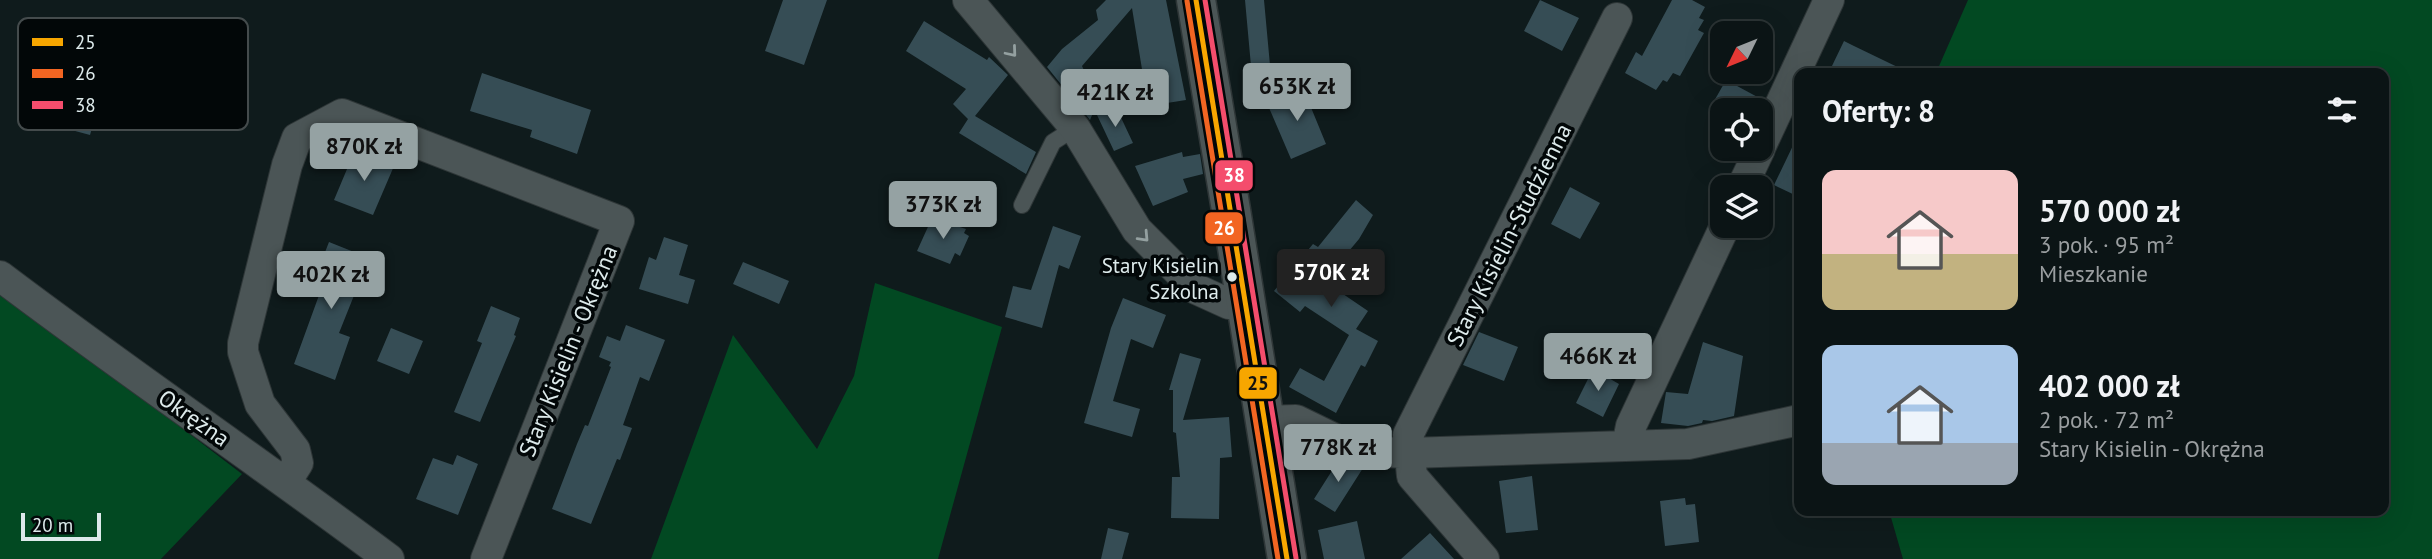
<!DOCTYPE html>
<html lang="pl">
<head>
<meta charset="utf-8">
<style>
  :root { --surface:#0b1415; --page:#192122; --text:#f1f3f6; --muted:#9a9ea0; --line:#2b3334; --accent:#95a2a3 }
  body { margin:0; font-family:"PT Sans",sans-serif; background:var(--page); color:var(--text); height:100vh; display:flex; flex-direction:column; font-size:26px; white-space:nowrap }
  * { box-sizing:border-box; margin:0 }
  p { font-size:23px; color:var(--muted) }
  .icon { flex:none; width:38px; height:38px; fill:none; stroke:currentColor; stroke-width:2; stroke-linecap:round; stroke-linejoin:round }
  .map { position:relative; flex:1; overflow:hidden }
  .panel { position:absolute; left:1794px; top:68px; width:595px; height:448px; display:flex; flex-direction:column; background:var(--surface); border-radius:14px; box-shadow:0 7px 28px #0002,0 0 0 2px var(--line) }
  .panel>* { flex:none }
  .needle { width:46px; rotate:227deg }
  .fabs { position:absolute; left:1710px; top:21px; display:grid; gap:14px }
  .fabs a { display:grid; place-items:center; width:63px; height:63px; border-radius:14px; background:var(--surface); box-shadow:0 7px 28px #0002,0 0 0 2px var(--line); font-size:35px }
  .scale { position:absolute; left:21px; bottom:18px; width:80px; box-sizing:border-box; padding-left:7px; border:4px solid #ddeaeb; border-top:0; font-size:19px; line-height:24px; white-space:nowrap; color:#ddeaeb; -webkit-text-stroke:5px #020708; paint-order:stroke }
  .price { position:absolute; translate:-50% -60px; padding:0 16px; border-radius:7px; background:var(--accent); color:#111; font-size:23px; line-height:46px; filter:drop-shadow(0 2px 4px #0008) }
  .price::after { content:''; position:absolute; left:50%; top:42px; width:21px; height:16px; margin-left:-10px; background:inherit; clip-path:polygon(0 0,100% 0,50% 100%) }
  .price.current { background:#222; color:#fff }
  ul { padding:0; list-style:none }
  li { display:flex; align-items:center; gap:21px; height:175px; padding:0 28px }
  li span { display:grid; place-items:center; flex:none; width:196px; height:140px; border-radius:14px; color:#555 }
  li>.icon { margin-inline-start:auto }
  span .icon { width:84px; height:84px; fill:#fffc; stroke-width:1 }
  li b { font-size:30px }
  h2 { display:flex; justify-content:space-between; align-items:center; height:84px; padding:0 28px; font-size:30px }
  .map>svg:first-child { display:block }
  .forest { fill:#024922 }
  .building { fill:#364d55 }
  .lines { fill:none; stroke-linecap:round; stroke-linejoin:round }
  .service-casing { stroke:#2e3637; stroke-width:18 }
  .minor-casing { stroke:#2e3637; stroke-width:32 }
  .tertiary-casing { stroke:#2e3637; stroke-width:41 }
  .service { stroke:#4b5556; stroke-width:16 }
  .minor { stroke:#4b5556; stroke-width:30 }
  .tertiary { stroke:#4b5556; stroke-width:38 }
  .bus-1-casing { stroke:#020708; stroke-width:10 }
  .bus-2-casing { stroke:#020708; stroke-width:10 }
  .bus-3-casing { stroke:#020708; stroke-width:10 }
  .bus-1 { stroke:#f7a600; stroke-width:5 }
  .bus-2 { stroke:#f26522; stroke-width:5 }
  .bus-3 { stroke:#f44d6c; stroke-width:5 }
  .oneway { stroke:#94a0a0 }
  .bus-dot { fill:#ddeaeb; stroke:#020708; stroke-width:2.5 }
  .labels { text-anchor:middle; stroke-width:7; stroke-linejoin:round; paint-order:stroke }
  .bus-label { font-size:21px; fill:#ddeaeb; stroke:#020708; text-anchor:end }
  .street-label { font-size:23px; fill:#ddeaeb; stroke:#020708 }
  .key { fill:#020708; stroke:#444b4c; stroke-width:2 }
  .key-label { font-size:19px; fill:#ddeaeb }
  .line-badge { stroke:#020708; stroke-width:2.5 }
  .badge-label { font-size:19px; text-anchor:middle; font-weight:bold; fill:#fff }
  .pale-badge-label { font-size:19px; text-anchor:middle; font-weight:bold; fill:#111 }
</style>
</head>
<body>
<div class="map">
<svg width="2432" height="559" viewBox="0 0 2432 559">
  <rect width="100%" height="100%" fill="#0f1b1c"/>
  <path class="forest" d="M 1968,0 L 2432,0 L 2432,559 L 1903,559 L 1890,514 L 1899,511 L 2384,511 L 2384,74 L 1936,73 Z
    M 875,283 L 1002,327 L 938,559 L 651,559 L 733,335 L 817,449 L 854,376 Z
    M 0,289 L 242,474 L 161,559 L 0,559 Z"/>
  <path class="building" d="M 783,0 L 827,0 L 804,65 L 765,51 Z
    M 1106,0 L 1166,0 L 1186,100 L 1148,106 L 1132,8 L 1082,66 L 1098,101 L 1090,120 L 1076,102 L 1068,83 L 1064,88 L 1047,67 L 1062,49 L 1098,20 L 1096,10 Z
    M 1245,0 L 1264,0 L 1272,87 L 1253,88 Z
    M 1540,0 L 1579,18 L 1562,51 L 1524,31 Z
    M 1672,0 L 1692,0 L 1705,7 L 1699,18 L 1704,20 L 1698,30 L 1704,33 L 1680,76 L 1673,73 L 1667,82 L 1663,80 L 1656,90 L 1625,73 L 1636,52 L 1642,56 Z
    M 924,21 L 987,60 L 989,57 L 1008,75 L 975,116 L 1036,152 L 1026,174 L 959,133 L 968,119 L 953,104 L 966,89 L 906,51 Z
    M 1844,41 L 1854,46 L 1912,74 L 1843,74 L 1831,68 Z
    M 84,52 L 132,64 L 141,80 L 129,87 L 125,104 L 104,99 L 102,108 L 98,107 L 90,135 L 64,128 Z
    M 482,73 L 591,110 L 577,154 L 530,137 L 532,130 L 470,111 Z
    M 1726,80 L 1763,100 L 1758,110 L 1709,110 Z
    M 1303,88 L 1326,144 L 1291,159 L 1267,103 Z
    M 1116,107 L 1133,143 L 1114,151 L 1097,115 Z
    M 1799,133 L 1799,197 L 1774,185 Z
    M 355,150 L 394,166 L 373,215 L 334,200 Z
    M 1182,152 L 1183,157 L 1200,154 L 1203,174 L 1183,179 L 1188,192 L 1153,206 L 1135,166 Z
    M 1570,187 L 1600,203 L 1580,239 L 1551,224 Z
    M 1356,200 L 1373,215 L 1359,239 L 1324,281 L 1368,311 L 1356,329 L 1378,341 L 1365,367 L 1361,365 L 1336,413 L 1289,387 L 1300,368 L 1324,381 L 1349,335 L 1305,306 L 1300,312 L 1274,291 L 1313,244 L 1318,247 Z
    M 932,218 L 966,229 L 964,233 L 969,236 L 960,256 L 955,253 L 950,264 L 917,251 Z
    M 1053,226 L 1081,236 L 1069,269 L 1059,265 L 1042,328 L 1005,317 L 1013,286 L 1031,290 Z
    M 664,237 L 688,245 L 679,275 L 695,280 L 688,304 L 639,289 L 649,257 L 656,260 Z
    M 329,242 L 369,258 L 339,333 L 350,337 L 335,380 L 294,364 L 322,287 L 313,283 Z
    M 743,262 L 789,281 L 779,304 L 733,284 Z
    M 1123,298 L 1166,315 L 1153,348 L 1131,339 L 1113,401 L 1140,409 L 1132,437 L 1084,423 L 1111,328 Z
    M 491,306 L 520,318 L 514,335 L 516,336 L 480,422 L 454,412 L 482,343 L 477,341 Z
    M 626,325 L 665,340 L 649,381 L 640,377 L 623,425 L 632,428 L 620,460 L 617,459 L 591,524 L 552,509 L 577,444 L 585,425 L 588,426 L 611,367 L 609,366 L 611,362 L 599,357 L 607,336 L 620,341 Z
    M 391,328 L 423,341 L 409,374 L 377,361 Z
    M 1479,332 L 1518,347 L 1504,381 L 1463,365 Z
    M 1703,342 L 1743,356 L 1734,416 L 1712,421 L 1703,420 L 1702,423 L 1688,426 L 1661,423 L 1666,392 L 1688,394 Z
    M 1180,353 L 1201,359 L 1183,420 L 1229,417 L 1232,457 L 1220,458 L 1219,519 L 1171,518 L 1172,477 L 1180,477 L 1176,433 L 1173,432 L 1173,390 L 1169,390 Z
    M 1593,369 L 1619,384 L 1603,417 L 1576,403 Z
    M 457,455 L 478,464 L 458,515 L 416,499 L 433,458 L 453,465 Z
    M 1340,458 L 1363,468 L 1335,512 L 1314,499 Z
    M 1532,476 L 1538,530 L 1506,533 L 1499,481 Z
    M 1685,498 L 1686,505 L 1695,504 L 1699,542 L 1665,546 L 1660,501 Z
    M 1357,521 L 1365,559 L 1324,559 L 1318,530 Z
    M 1108,528 L 1129,533 L 1122,559 L 1101,559 Z
    M 1430,533 L 1454,559 L 1401,559 Z"/>
  <g class="lines">
    <defs>
      <path id="service" d="M 1022,205 L 1053,142 L 1075,128"/>
      <path id="minor" d="M 968,0 L 1075,128 L 1137,230 L 1196,289 L 1229,304 L 1245,301
        M 1760,148 L 1829,0
        M 1742,187 L 1760,149
        M 0,276 C 128,373 261,463 389,559
        M 1264,421 L 1296,420 L 1333,438 L 1380,452 L 1409,453 L 1688,444 L 1799,420
        M 1627,446 L 1631,426 L 1725,226
        M 286,482 L 298,463 L 295,450 L 260,404 L 243,352 L 243,343 L 287,165 L 297,138 L 342,114 L 619,221 L 486,559
        M 1484,559 L 1412,476 L 1408,435 L 1617,18"/>
      <path id="tertiary" d="M 1196,0 C 1228,186 1257,373 1287,559"/>
    </defs>
    <use href="#service" class="service-casing"/>
    <use href="#minor" class="minor-casing"/>
    <use href="#tertiary" class="tertiary-casing"/>
    <use href="#service" class="service"/>
    <use href="#minor" class="minor"/>
    <use href="#tertiary" class="tertiary"/>
    <defs>
      <path id="bus-1" d="M 1196,0 L 1287,559"/>
      <path id="bus-2" d="M 1187,1 L 1278,559"/>
      <path id="bus-3" d="M 1205,0 L 1296,558"/>
    </defs>
    <use href="#bus-1" class="bus-1-casing"/>
    <use href="#bus-2" class="bus-2-casing"/>
    <use href="#bus-3" class="bus-3-casing"/>
    <use href="#bus-1" class="bus-1"/>
    <use href="#bus-2" class="bus-2"/>
    <use href="#bus-3" class="bus-3"/>
  </g>
  <defs><path id="oneway-chevron" d="M-2-3.5L2.5 0L-2 3.5" fill="none" stroke-width="1.6" stroke-linecap="round" stroke-linejoin="round" transform="scale(1.75)"/></defs>
  <g class="oneway">
    <use href="#oneway-chevron" transform="translate(1012 52) rotate(50)"/>
    <use href="#oneway-chevron" transform="translate(1144 237) rotate(47)"/>
  </g>
  <circle class="bus-dot" cx="1232" cy="277" r="6"/>
  <g class="labels">
    <g class="bus-label">
      <text x="1219" y="273">Stary Kisielin<tspan x="1219" dy="26">Szkolna</tspan></text>
    </g>
    <g class="street-label">
      <text transform="translate(1509 235) rotate(-63)" y="8">Stary Kisielin-Studzienna</text>
      <text transform="translate(568 351) rotate(-68)" y="8">Stary Kisielin - Okrężna</text>
      <text transform="translate(194 418) rotate(35)" y="8">Okrężna</text>
    </g>
  </g>
  <rect x="18" y="18" width="230" height="112" rx="10" class="key"/>
  <rect x="32" y="38" width="31" height="8" fill="#f7a600"/>
  <rect x="32" y="69" width="31" height="9" fill="#f26522"/>
  <rect x="32" y="101" width="31" height="8" fill="#f44d6c"/>
  <g class="key-label">
    <text x="75" y="49">25</text>
    <text x="75" y="80">26</text>
    <text x="75" y="112">38</text>
  </g>
  <g class="line-badge">
    <rect x="1214" y="159" width="40" height="33" rx="7" fill="#f44d6c"/>
    <rect x="1204" y="211" width="40" height="34" rx="7" fill="#f26522"/>
    <rect x="1238" y="366" width="40" height="34" rx="7" fill="#f7a600"/>
  </g>
  <g class="badge-label">
    <text x="1234" y="182">38</text>
    <text x="1224" y="235">26</text>
  </g>
  <g class="pale-badge-label">
    <text x="1258" y="390">25</text>
  </g>
</svg>
<div class="fabs">
<a><svg class="needle" viewBox="-14 -14 28 28"><path d="M0-13l5 13h-10z" fill="#e53935"/><path d="M0 13l5-13h-10z" fill="#9a9ea0"/></svg></a>
<a><svg class="icon" aria-label="locate" viewBox="0 0 24 24"><circle cx="12" cy="12" r="6"/><path d="M12 2v4M12 18v4M2 12h4M18 12h4"/></svg></a>
<a><svg class="icon" aria-label="layers" viewBox="0 0 24 24"><path d="M12 4l9 5-9 5-9-5zM3 14l9 5 9-5"/></svg></a>
</div>
<div class="scale">20 m</div>
<b class="price" style="left:1297px;top:123px">653K zł</b>
<b class="price" style="left:1115px;top:129px">421K zł</b>
<b class="price" style="left:364px;top:183px">870K zł</b>
<b class="price" style="left:943px;top:241px">373K zł</b>
<b class="price current" style="left:1331px;top:309px">570K zł</b>
<b class="price" style="left:331px;top:311px">402K zł</b>
<b class="price" style="left:1598px;top:393px">466K zł</b>
<b class="price" style="left:1338px;top:484px">778K zł</b>
<section class="panel">
<h2>Oferty: 8<svg class="icon" aria-label="filters" viewBox="0 0 24 24"><path d="M4 7h16M4 17h16"/><circle cx="9" cy="7" r="2"/><circle cx="15" cy="17" r="2"/></svg></h2>
<ul>
<li><span style="background:linear-gradient(#f6c9c9 60%,#c2b280 0)"><svg class="icon" aria-label="home" viewBox="0 0 24 24"><path d="M3 11l9-7 9 7M6 9v11h12V9"/></svg></span><div><b>570 000 zł</b><p>3 pok. · 95 m²</p><p>Mieszkanie</p></div></li>
<li><span style="background:linear-gradient(#a9c7e8 70%,#9aa5b1 0)"><svg class="icon" aria-label="home" viewBox="0 0 24 24"><path d="M3 11l9-7 9 7M6 9v11h12V9"/></svg></span><div><b>402 000 zł</b><p>2 pok. · 72 m²</p><p>Stary Kisielin - Okrężna</p></div></li>
</ul>
</section>
</div>
</body>
</html>
